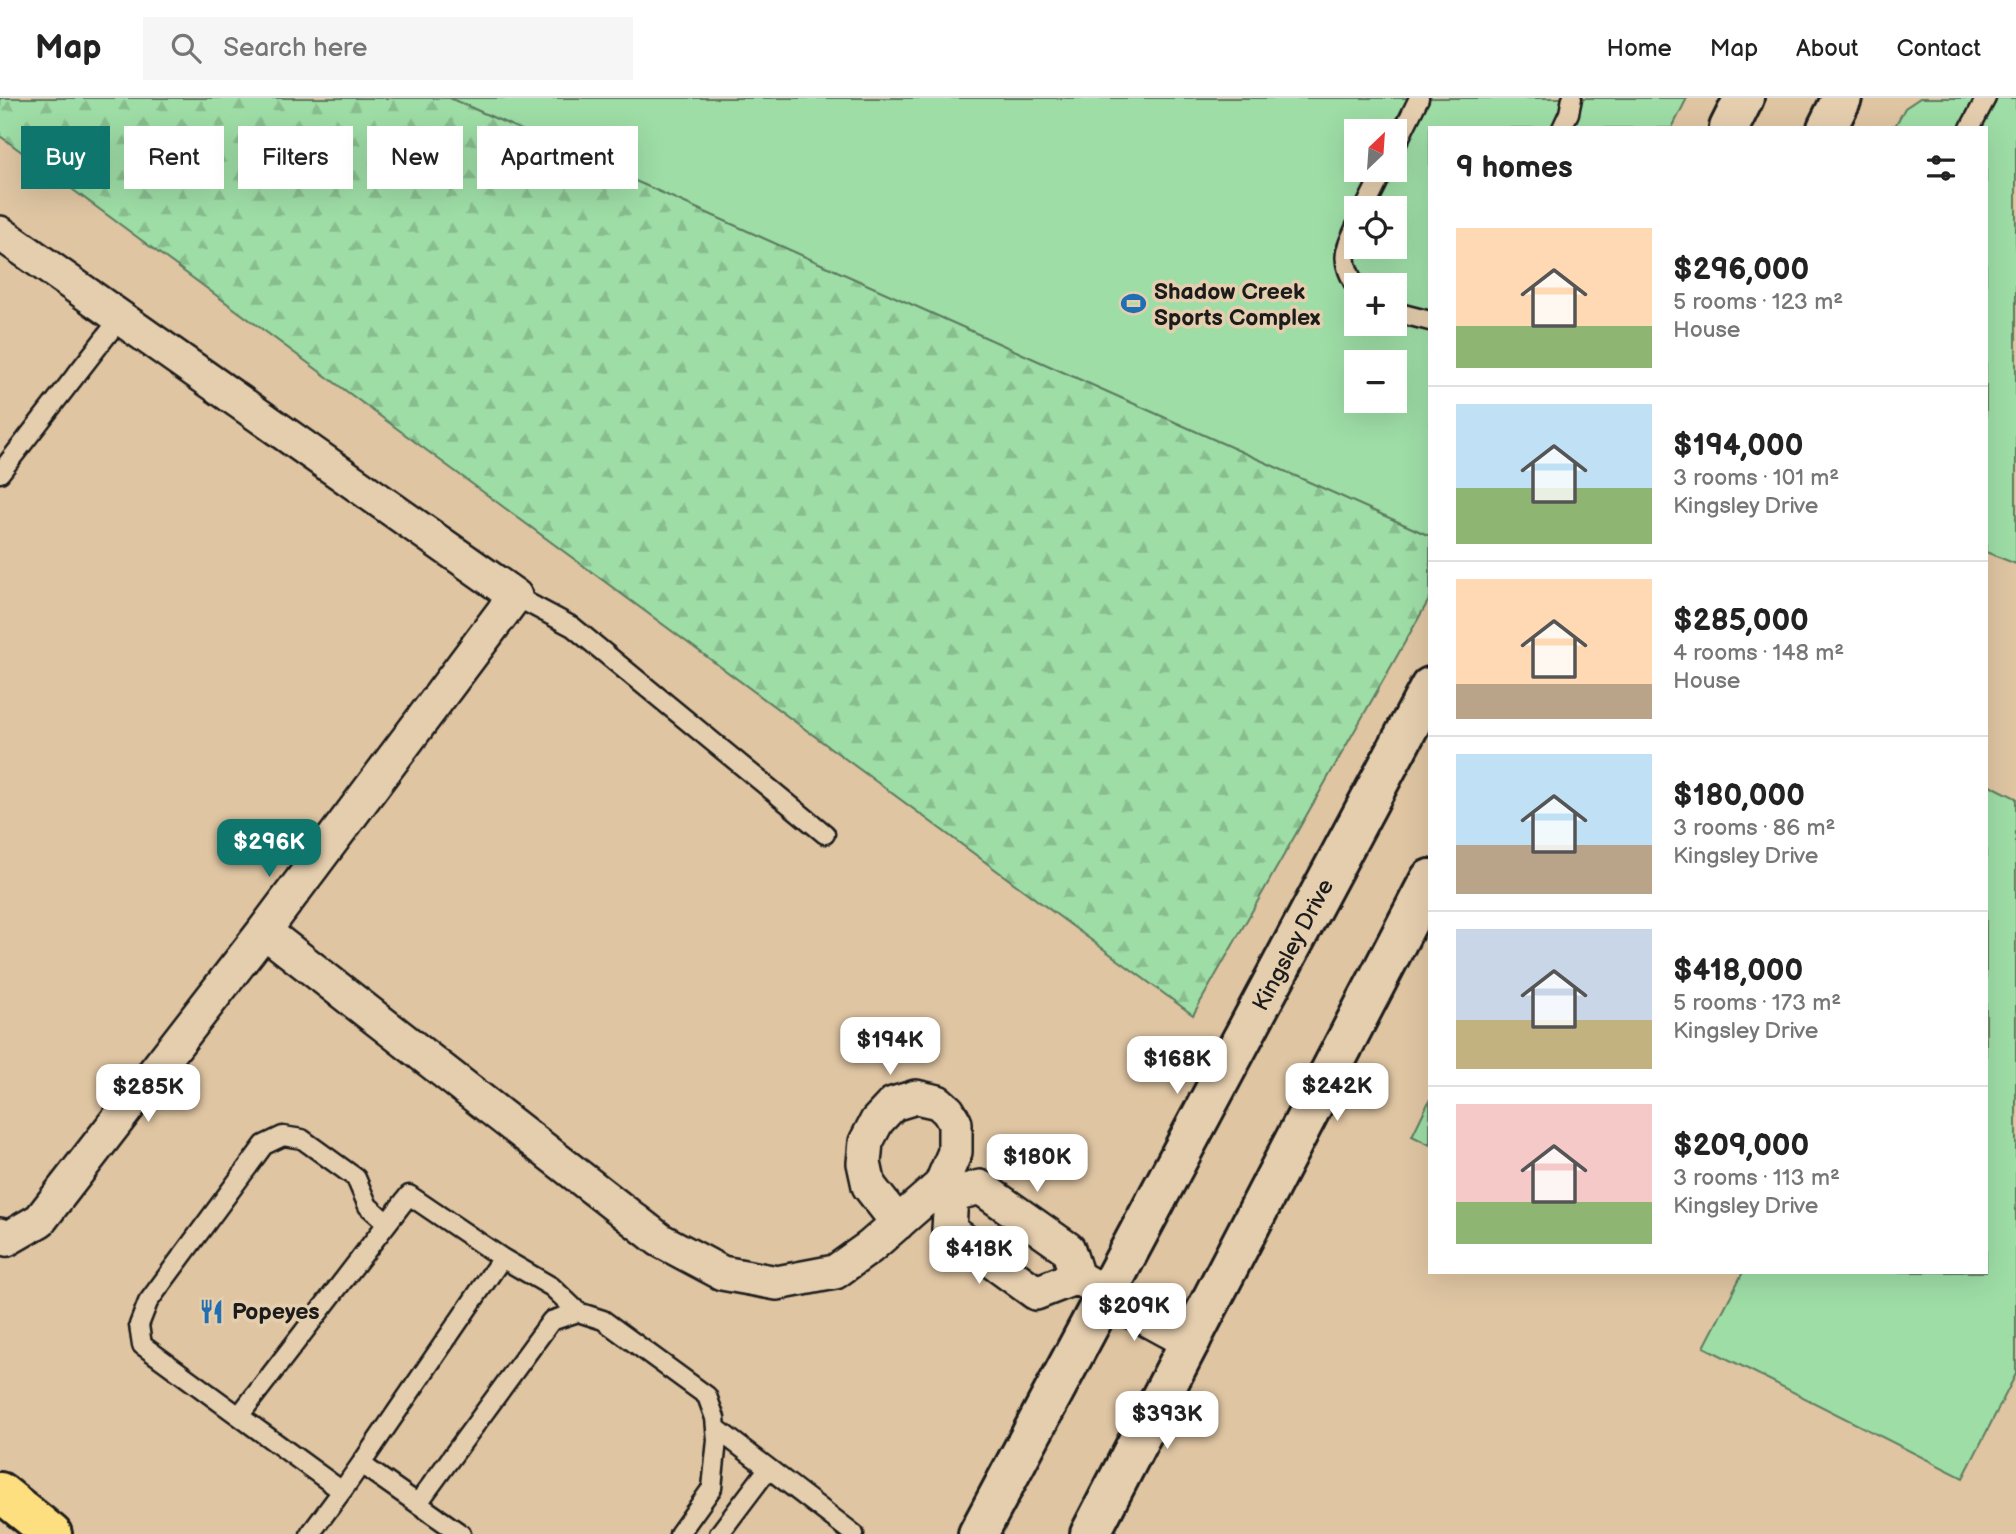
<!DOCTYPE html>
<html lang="en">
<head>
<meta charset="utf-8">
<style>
  :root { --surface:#fff; --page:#f6f6f6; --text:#222; --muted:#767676; --line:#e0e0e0; --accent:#0f766e }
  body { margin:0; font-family:"Balsamiq Sans",sans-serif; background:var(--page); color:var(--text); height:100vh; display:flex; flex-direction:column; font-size:26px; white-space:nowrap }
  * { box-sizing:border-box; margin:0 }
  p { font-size:23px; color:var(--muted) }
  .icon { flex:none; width:38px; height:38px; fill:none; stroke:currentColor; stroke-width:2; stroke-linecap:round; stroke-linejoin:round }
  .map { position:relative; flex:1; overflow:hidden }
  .side { position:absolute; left:1428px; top:28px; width:560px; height:1148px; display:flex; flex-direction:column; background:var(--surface); border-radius:0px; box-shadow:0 7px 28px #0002 }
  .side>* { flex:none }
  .hud { position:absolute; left:21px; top:28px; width:665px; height:63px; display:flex; gap:14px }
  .needle { width:46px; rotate:25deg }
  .buttons { position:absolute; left:1344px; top:21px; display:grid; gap:14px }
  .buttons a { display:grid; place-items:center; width:63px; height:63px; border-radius:0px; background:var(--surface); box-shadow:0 7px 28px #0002; font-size:35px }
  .price { position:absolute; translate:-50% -60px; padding:0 16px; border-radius:14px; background:#fff; color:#222; font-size:23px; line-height:46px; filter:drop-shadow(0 2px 4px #0008) }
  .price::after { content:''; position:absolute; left:50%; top:42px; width:21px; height:16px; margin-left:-10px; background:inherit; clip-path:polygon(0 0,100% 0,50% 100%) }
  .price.active { background:var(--accent); color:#fff }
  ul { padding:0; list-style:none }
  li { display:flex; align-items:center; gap:21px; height:175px; padding:0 28px }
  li+li { border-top:2px solid var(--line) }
  li span { display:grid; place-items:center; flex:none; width:196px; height:140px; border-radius:0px; color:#555 }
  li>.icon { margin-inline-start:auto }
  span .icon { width:84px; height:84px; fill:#fffc; stroke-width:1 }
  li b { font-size:30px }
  h2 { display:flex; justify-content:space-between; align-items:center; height:84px; padding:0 28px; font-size:30px }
  .chip { padding:0 24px; border-radius:0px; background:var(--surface); box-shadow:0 7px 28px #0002; font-size:24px; line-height:63px }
  .chip.active { background:var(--accent); color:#fff }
  header { display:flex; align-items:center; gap:42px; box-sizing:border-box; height:98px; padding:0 35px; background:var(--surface); border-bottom:2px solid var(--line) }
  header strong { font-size:33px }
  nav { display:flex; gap:38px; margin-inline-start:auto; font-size:24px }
  .search { width:490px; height:63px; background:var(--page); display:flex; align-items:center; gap:18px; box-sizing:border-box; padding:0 24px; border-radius:0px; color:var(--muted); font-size:26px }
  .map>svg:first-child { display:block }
  .forest { fill:url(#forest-firs); stroke:#5d7c61; stroke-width:2 }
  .park { fill:#9edda6; stroke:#5d7c61; stroke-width:2; fill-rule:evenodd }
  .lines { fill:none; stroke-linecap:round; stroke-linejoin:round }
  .lane-casing { stroke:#1c1c1c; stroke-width:23 }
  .street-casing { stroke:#1c1c1c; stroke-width:38 }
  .secondary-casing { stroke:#1c1c1c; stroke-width:44 }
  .primary-casing { stroke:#1c1c1c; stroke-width:44 }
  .lane { stroke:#e5ceae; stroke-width:18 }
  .street { stroke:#e5ceae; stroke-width:33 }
  .secondary { stroke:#e5ceae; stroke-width:38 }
  .primary { stroke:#fedf80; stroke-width:38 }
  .labels { text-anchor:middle; stroke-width:7; stroke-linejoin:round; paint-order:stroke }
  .poi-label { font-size:23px; font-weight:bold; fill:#1c1c1c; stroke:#e5ceae; text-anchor:start }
  .street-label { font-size:23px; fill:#1c1c1c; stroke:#e5ceae }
</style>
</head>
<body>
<header>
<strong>Map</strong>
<div class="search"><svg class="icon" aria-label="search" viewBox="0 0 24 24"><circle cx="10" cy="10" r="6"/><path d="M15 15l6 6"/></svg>Search here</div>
<nav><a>Home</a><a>Map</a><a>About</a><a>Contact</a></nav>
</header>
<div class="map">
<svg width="2016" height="1436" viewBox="0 0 2016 1436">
  <defs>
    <pattern id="forest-firs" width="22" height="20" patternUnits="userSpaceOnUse" patternTransform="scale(1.75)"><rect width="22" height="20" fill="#9edda6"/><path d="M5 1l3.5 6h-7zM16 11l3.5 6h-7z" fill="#88bd8e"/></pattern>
  </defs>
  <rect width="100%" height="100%" fill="#dfc5a2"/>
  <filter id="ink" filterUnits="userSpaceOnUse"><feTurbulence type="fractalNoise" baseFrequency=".0143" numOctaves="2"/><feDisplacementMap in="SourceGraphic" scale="14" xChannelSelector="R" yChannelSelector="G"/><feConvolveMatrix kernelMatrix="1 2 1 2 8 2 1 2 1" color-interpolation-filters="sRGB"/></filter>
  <g filter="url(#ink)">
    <path class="forest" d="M 0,0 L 450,0 L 1430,438 L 1430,500 L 1193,917 L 0,38 Z"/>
    <path class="park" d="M 450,0 L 1687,0 L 1672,30 L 1430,30 L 1430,438 ZM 1356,33 L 1395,33 L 1395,72 L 1356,72 ZM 1356,110 L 1395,110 L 1395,149 L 1356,149 ZM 1356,187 L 1395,187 L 1395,226 L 1356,226 ZM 1356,264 L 1395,264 L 1395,303 L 1356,303 Z
      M 1920,0 L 2016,0 L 2016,466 L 1986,454 L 1986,30 L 1894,30 L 1905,10 Z
      M 1990,687 L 2016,700 L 2016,1276 L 1963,1380 L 1704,1249 L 1743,1174 L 1986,1174 L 1986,694 Z
      M 1430,1001 L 1430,1047 L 1412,1038 Z"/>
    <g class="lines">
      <defs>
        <path id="lane" d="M 1562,30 L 1569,15 L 1572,0
          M 1970,30 L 1986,0
          M 1395,49 L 1419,0
          M 1365,110 L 1384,72
          M 1356,128 C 1343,156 1341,162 1356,189
          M 1395,214 L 1430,223
          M 0,375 L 121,219
          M 515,498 L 573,529 L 825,736
          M 239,1318 L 142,1247 L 139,1227 L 148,1204 L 264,1047 L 283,1038 L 302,1041 L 356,1080 L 368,1108 L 387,1125
          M 716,1330 L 854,1436
          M 361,1366 L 502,1160
          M 342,1393 L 361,1366 L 461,1436
          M 418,1405 L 551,1223 L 578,1214 L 603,1222 L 707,1298 L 715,1320 L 717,1342 L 712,1390 L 679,1436
          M 310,1436 L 342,1393 L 239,1318 L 409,1097 L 502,1160 L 552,1189 L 578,1214
          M 719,1436 L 768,1371"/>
        <path id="street" d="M 0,135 L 515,498 L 264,833 L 660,1142 L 722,1175 L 777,1185 L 835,1174 L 870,1149 L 941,1087 L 955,1054 L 955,1025 L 948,1013 L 938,1004 L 916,999 L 893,1006 L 877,1023 L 866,1044 L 864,1065 L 869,1088 L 898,1125
          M 951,1097 L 980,1089 L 1068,1151 L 1077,1179 L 1105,1195
          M 951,1097 L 949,1132 L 1036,1195 L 1077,1179
          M 0,1137 L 7,1141 L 40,1122 L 264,833"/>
        <g id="secondary">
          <path d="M 1729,30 L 1744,0"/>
          <path d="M 1827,30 L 1842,0"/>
          <path d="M 1105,1195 L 1191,1242"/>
          <path id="s1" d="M 978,1436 L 1430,589"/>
          <path d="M 1090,1436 L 1430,781"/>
        </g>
        <path id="primary" d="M 0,1394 L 52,1436"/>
      </defs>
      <use href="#lane" class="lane-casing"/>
      <use href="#street" class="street-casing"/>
      <use href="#secondary" class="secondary-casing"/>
      <use href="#primary" class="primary-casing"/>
      <use href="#lane" class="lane"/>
      <use href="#street" class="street"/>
      <use href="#secondary" class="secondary"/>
      <use href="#primary" class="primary"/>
    </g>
  </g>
  <defs>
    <symbol id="stadium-bare" viewBox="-9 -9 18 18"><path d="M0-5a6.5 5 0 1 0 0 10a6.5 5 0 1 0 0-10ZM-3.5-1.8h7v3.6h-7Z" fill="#1f6fb2" stroke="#e5ceae" stroke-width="2.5" paint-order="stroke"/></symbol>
    <symbol id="restaurant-bare" viewBox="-9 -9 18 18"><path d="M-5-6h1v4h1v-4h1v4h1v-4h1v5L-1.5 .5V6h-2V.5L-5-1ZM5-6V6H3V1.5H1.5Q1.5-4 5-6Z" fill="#1f6fb2" stroke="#e5ceae" stroke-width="2.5" paint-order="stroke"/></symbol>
  </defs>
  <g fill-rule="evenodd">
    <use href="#stadium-bare" x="1116" y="188" width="35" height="35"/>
    <use href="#restaurant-bare" x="194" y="1196" width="35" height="35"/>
  </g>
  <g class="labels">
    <g class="poi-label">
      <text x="1154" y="201">Shadow Creek<tspan x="1154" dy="26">Sports Complex</tspan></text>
      <text x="232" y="1221">Popeyes</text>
    </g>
    <g class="street-label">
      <text dy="8" stroke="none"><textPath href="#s1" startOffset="668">Kingsley Drive</textPath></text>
    </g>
  </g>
</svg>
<div class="buttons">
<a><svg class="needle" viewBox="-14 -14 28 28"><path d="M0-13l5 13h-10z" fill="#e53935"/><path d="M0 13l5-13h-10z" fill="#767676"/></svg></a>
<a><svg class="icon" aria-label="locate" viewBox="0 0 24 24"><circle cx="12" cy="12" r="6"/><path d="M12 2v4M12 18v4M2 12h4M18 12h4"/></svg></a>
<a>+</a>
<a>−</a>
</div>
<b class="price active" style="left:269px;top:781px">$296K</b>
<b class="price" style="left:890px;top:979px">$194K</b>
<b class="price" style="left:1177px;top:998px">$168K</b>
<b class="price" style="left:1337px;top:1025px">$242K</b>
<b class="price" style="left:148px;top:1026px">$285K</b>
<b class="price" style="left:1037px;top:1096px">$180K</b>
<b class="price" style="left:979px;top:1188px">$418K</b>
<b class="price" style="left:1134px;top:1245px">$209K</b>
<b class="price" style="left:1167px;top:1353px">$393K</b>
<div class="hud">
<a class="chip active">Buy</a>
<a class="chip">Rent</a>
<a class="chip">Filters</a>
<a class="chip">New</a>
<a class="chip">Apartment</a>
</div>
<section class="side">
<h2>9 homes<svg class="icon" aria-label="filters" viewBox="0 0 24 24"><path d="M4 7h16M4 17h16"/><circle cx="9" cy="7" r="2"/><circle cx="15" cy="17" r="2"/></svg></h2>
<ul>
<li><span style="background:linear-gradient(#ffd9b3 70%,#8fb573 0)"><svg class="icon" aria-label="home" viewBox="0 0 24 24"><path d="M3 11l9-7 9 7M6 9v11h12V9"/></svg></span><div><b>$296,000</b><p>5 rooms · 123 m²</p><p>House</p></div></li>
<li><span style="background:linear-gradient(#bfe0f5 60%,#8fb573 0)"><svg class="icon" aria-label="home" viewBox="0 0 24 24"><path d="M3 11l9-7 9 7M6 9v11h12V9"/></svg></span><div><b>$194,000</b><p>3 rooms · 101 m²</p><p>Kingsley Drive</p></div></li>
<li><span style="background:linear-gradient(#ffd9b3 75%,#b9a48a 0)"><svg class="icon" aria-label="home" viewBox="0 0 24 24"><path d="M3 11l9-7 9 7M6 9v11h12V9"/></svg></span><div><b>$285,000</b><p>4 rooms · 148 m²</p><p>House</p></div></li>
<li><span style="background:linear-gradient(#bfe0f5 65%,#b9a48a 0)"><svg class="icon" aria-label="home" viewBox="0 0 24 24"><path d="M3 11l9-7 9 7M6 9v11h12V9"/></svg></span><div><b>$180,000</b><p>3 rooms · 86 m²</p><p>Kingsley Drive</p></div></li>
<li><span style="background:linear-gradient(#c9d6e8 65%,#c2b280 0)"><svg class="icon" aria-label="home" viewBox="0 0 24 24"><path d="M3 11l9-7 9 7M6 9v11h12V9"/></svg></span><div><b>$418,000</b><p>5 rooms · 173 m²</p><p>Kingsley Drive</p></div></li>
<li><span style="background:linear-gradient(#f6c9c9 70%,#8fb573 0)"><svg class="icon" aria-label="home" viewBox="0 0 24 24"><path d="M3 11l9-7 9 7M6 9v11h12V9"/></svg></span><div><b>$209,000</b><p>3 rooms · 113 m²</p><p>Kingsley Drive</p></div></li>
</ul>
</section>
</div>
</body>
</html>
